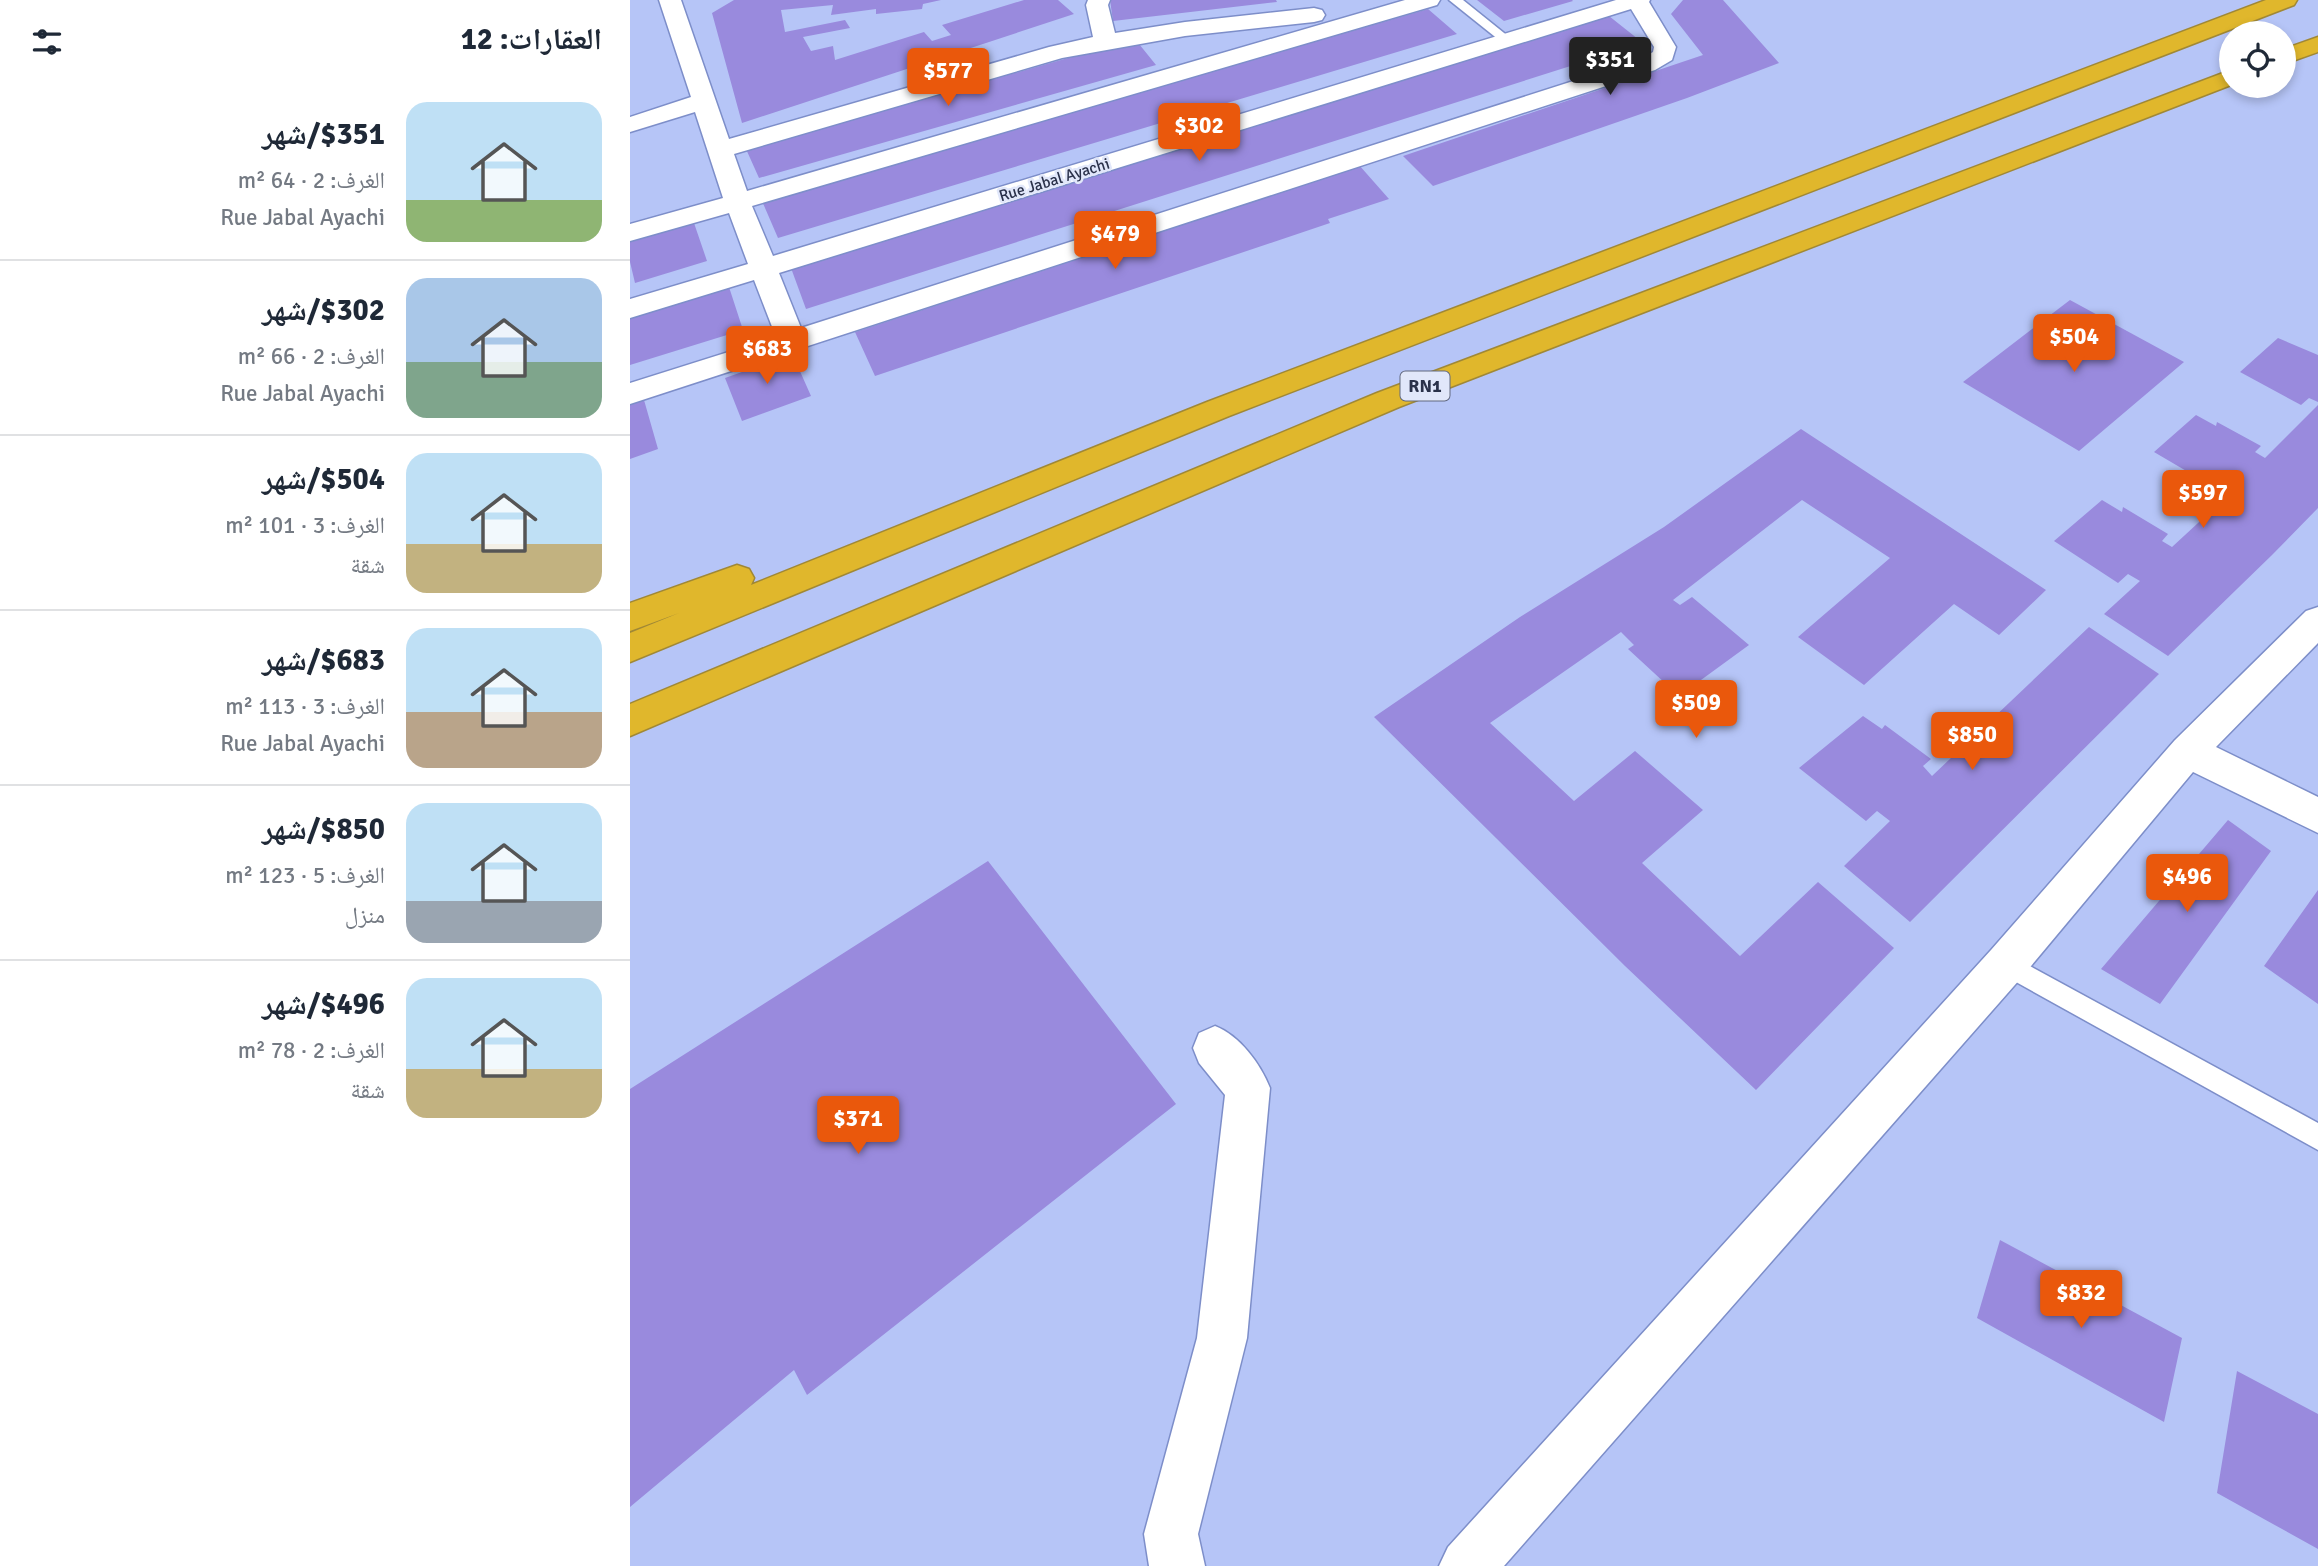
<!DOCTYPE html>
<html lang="ar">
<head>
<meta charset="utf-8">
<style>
  :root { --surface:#fff; --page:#f2f2f3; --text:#1f2937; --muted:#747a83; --line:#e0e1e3; --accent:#ea580c }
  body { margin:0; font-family:Signika,"Noto Naskh Arabic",sans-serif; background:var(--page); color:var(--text); direction:rtl; height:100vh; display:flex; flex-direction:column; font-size:26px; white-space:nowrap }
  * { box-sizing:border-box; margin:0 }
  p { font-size:23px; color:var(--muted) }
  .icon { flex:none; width:38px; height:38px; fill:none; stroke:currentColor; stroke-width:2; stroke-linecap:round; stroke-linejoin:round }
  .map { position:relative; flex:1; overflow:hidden; direction:ltr }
  .side { display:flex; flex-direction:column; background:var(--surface); width:630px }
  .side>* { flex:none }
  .fabs { position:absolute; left:1589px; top:21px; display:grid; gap:14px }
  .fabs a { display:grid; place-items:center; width:77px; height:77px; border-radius:50%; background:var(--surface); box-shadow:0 4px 10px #0003; font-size:35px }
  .price { position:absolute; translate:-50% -60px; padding:0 16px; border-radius:7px; background:var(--accent); color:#fff; font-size:23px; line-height:46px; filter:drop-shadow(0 2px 4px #0008) }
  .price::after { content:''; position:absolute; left:50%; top:42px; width:21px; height:16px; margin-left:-10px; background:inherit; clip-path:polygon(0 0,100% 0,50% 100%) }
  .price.active { background:#222; color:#fff }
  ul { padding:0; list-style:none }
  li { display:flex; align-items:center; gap:21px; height:175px; padding:0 28px }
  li+li { border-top:2px solid var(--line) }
  li span { display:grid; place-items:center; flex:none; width:196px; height:140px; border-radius:21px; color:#555 }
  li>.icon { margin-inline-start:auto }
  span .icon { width:84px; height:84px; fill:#fffc; stroke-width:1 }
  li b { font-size:30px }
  h2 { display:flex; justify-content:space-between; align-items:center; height:84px; padding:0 28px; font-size:30px }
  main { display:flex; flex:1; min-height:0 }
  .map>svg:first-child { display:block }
  .building { fill:#998add }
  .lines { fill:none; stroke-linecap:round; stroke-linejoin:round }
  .lane-casing { stroke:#7d8ec9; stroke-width:3 }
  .street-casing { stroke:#7d8ec9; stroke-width:3 }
  .highway-casing { stroke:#a08836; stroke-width:3 }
  .lane { fill:#fff; fill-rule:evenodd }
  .street { fill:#fff; fill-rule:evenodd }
  .highway { fill:#e0b72c; fill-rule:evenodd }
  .labels { text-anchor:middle; stroke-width:5; stroke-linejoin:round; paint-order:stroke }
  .far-street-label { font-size:16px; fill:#2a314a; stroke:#e1e7fa }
  .shield { fill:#e1e7fa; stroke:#61687f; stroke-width:2 }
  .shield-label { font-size:18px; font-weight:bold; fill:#2a314a }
</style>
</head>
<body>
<main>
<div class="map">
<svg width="1688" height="1566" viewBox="0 0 1688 1566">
  <rect width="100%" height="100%" fill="#b6c5f7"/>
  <path class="building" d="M 104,0 L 311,0 L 293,4 L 292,9 L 246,14 L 246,9 L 201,15 L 203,5 L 151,10 L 155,32 L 215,20 L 220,28 L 173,37 L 181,51 L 203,46 L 205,60 L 294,32 L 302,41 L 321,35 L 312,25 L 394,0 L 428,0 L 444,14 L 112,123 L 82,13 Z
    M 480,0 L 646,0 L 647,2 L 483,21 Z
    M 847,0 L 942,0 L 943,1 L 874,21 Z
    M 1053,0 L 1093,0 L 1149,63 L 1057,98 L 803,186 L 773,156 L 1073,55 L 1041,14 Z
    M 798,9 L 827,34 L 148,238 L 132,201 Z
    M 979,16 L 1013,43 L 176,309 L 161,268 Z
    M 505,39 L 526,65 L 129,178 L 116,149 Z
    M 729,165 L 759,199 L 698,219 L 700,223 L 245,376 L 225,332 L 671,186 L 669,183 Z
    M 64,223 L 77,261 L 5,283 L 0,262 L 0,242 Z
    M 99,287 L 113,330 L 0,365 L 0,317 Z
    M 1440,300 L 1554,362 L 1449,451 L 1333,382 Z
    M 1648,338 L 1688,355 L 1688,402 L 1679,398 L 1671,405 L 1610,372 Z
    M 161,351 L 181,396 L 112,421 L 95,378 L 112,372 L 111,368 Z
    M 14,400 L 28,449 L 0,459 L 0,404 Z
    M 1688,405 L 1688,508 L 1642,555 L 1538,656 L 1474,614 L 1510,581 L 1498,574 L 1488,583 L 1424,541 L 1472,500 L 1492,512 L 1493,507 L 1538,534 L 1532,541 L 1542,547 L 1607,487 L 1595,481 L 1587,489 L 1524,452 L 1566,415 L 1586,426 L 1587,422 L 1631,446 L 1625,452 L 1635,458 Z
    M 1171,429 L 1416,590 L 1369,635 L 1324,604 L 1234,685 L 1168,637 L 1260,558 L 1172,500 L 1043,600 L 1050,605 L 1062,597 L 1119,645 L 1049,696 L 998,649 L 1004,645 L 991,632 L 860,723 L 944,801 L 1005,751 L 1073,810 L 1012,863 L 1110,956 L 1188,882 L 1264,948 L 1126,1090 L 995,966 L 744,717 L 890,617 L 1034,527 Z
    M 1459,627 L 1529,674 L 1280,922 L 1214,866 L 1260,821 L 1247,811 L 1236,821 L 1169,768 L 1233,716 L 1252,729 L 1255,725 L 1301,759 L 1293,766 L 1302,776 Z
    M 1598,820 L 1641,851 L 1530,1004 L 1471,969 Z
    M 358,861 L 546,1104 L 177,1395 L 164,1370 L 0,1507 L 0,1089 Z
    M 1688,890 L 1688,1004 L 1634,966 Z
    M 1370,1240 L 1552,1338 L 1534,1422 L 1347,1318 Z
    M 1607,1371 L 1688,1414 L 1688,1549 L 1587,1493 Z"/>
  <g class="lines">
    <defs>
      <path id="lane" d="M 819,0 L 833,0 L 884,41 L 882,44 L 874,44 Z
        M 1376,953 L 1688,1123 L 1688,1150 L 1368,972 L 1364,964 L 1368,956 Z"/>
      <path id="street" d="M 29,0 L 51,0 L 99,139 L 419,47 L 463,37 L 456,5 L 458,0 L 480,0 L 478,5 L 485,33 L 555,22 L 684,8 L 692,10 L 695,15 L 692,20 L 684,22 L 555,36 L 432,58 L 104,154 L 117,191 L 775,0 L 810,0 L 807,5 L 122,206 L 143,256 L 986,0 L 1020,0 L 1019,2 L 1046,47 L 1042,60 L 1025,70 L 0,404 L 0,383 L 146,337 L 124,280 L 0,318 L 0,299 L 118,264 L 99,213 L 0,241 L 0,224 L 93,198 L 65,112 L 0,132 L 0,117 L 61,97 ZM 1001,9 L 1024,47 L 1023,52 L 1009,60 L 171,328 L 149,273 Z
        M 1688,607 L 1688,643 L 1586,747 L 1688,797 L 1688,833 L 1563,772 L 1391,978 L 874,1566 L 809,1566 L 818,1547 L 1361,950 L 1545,740 L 1676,611 Z
        M 585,1026 C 610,1036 630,1063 640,1088 L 617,1338 L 568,1534 L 575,1566 L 519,1566 L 514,1534 L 567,1338 L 595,1095 L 569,1063 L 563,1048 L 569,1033 Z"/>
      <path id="highway" d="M 1636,0 L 1667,0 L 1664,5 L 599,416 L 0,662 L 0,633 L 49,613 L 0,631 L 0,603 L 107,565 L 119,569 L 124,578 L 121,585 L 577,402 Z
        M 1688,37 L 1688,52 L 1654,64 L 1654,49 Z
        M 1601,70 L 1601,85 L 769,407 L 0,736 L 0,704 L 747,393 Z"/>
    </defs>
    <use href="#lane" class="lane-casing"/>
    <use href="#street" class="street-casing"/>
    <use href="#highway" class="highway-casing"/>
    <use href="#lane" class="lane"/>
    <use href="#street" class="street"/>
    <use href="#highway" class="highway"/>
  </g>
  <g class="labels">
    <g class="far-street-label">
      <text transform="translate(424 179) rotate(-17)" y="6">Rue Jabal Ayachi</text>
    </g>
    <rect class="shield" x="770.5" y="371.5" width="49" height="29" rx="5"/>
    <g class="shield-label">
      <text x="795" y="392">RN1</text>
    </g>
  </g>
</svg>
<div class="fabs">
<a><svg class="icon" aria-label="locate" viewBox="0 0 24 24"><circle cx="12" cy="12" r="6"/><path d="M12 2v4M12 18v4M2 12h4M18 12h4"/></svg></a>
</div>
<b class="price active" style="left:980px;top:97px">$351</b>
<b class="price" style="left:318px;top:108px">$577</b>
<b class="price" style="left:569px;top:163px">$302</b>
<b class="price" style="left:485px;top:271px">$479</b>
<b class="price" style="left:1444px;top:374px">$504</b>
<b class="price" style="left:137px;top:386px">$683</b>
<b class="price" style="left:1573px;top:530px">$597</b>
<b class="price" style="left:1066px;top:740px">$509</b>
<b class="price" style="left:1342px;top:772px">$850</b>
<b class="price" style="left:1557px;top:914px">$496</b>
<b class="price" style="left:228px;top:1156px">$371</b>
<b class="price" style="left:1451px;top:1330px">$832</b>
</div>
<section class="side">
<h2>العقارات: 12<svg class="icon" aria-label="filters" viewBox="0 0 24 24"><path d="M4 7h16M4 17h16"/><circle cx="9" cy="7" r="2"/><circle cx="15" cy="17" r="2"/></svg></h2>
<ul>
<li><span style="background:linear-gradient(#bfe0f5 70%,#8fb573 0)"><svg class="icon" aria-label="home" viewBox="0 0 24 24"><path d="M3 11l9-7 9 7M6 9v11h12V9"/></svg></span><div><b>$351/شهر</b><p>الغرف: 2 · 64 m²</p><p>Rue Jabal Ayachi</p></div></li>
<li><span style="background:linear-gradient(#a9c7e8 60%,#7fa58c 0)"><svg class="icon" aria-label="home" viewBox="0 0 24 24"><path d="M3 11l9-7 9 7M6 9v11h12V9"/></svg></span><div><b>$302/شهر</b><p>الغرف: 2 · 66 m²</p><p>Rue Jabal Ayachi</p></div></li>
<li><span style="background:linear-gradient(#bfe0f5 65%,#c2b280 0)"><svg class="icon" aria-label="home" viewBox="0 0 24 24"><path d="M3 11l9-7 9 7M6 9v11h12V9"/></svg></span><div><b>$504/شهر</b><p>الغرف: 3 · 101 m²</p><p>شقة</p></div></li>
<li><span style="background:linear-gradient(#bfe0f5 60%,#b9a48a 0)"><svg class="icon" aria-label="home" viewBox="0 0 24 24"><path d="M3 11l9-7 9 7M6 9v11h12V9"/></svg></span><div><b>$683/شهر</b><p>الغرف: 3 · 113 m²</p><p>Rue Jabal Ayachi</p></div></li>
<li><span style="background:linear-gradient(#bfe0f5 70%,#9aa5b1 0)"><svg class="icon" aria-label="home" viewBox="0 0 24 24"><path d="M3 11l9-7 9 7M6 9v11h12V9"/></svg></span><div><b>$850/شهر</b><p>الغرف: 5 · 123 m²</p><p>منزل</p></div></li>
<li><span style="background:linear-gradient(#bfe0f5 65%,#c2b280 0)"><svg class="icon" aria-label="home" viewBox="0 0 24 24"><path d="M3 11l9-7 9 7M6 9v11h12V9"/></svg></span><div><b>$496/شهر</b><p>الغرف: 2 · 78 m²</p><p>شقة</p></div></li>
</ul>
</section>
</main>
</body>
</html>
